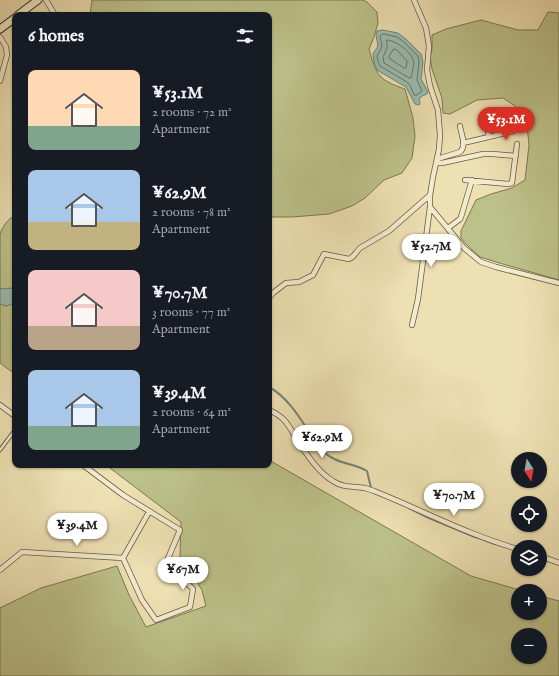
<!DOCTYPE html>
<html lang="en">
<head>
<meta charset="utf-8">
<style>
  :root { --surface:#171b24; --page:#20242c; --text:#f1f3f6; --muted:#9ea1a6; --accent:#d93025 }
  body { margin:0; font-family:"IM FELL English",serif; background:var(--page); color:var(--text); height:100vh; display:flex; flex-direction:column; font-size:15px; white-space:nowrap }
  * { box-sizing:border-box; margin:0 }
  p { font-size:13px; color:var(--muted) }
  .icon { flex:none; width:22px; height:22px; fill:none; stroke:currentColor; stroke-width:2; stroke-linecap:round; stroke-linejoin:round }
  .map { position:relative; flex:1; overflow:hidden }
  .side { position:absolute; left:12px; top:12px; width:260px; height:456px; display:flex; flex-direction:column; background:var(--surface); border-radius:8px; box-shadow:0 1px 3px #0004 }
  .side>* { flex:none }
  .needle { width:26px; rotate:169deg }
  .fabs { position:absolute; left:511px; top:452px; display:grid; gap:8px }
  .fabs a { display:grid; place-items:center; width:36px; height:36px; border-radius:50%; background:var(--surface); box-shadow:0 1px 3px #0004; font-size:20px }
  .price { position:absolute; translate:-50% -34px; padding:0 9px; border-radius:14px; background:#fff; color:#222; font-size:13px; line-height:26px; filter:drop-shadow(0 1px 2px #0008) }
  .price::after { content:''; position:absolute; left:50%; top:24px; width:12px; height:9px; margin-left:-6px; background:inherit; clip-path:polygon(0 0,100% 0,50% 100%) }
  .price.active { background:var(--accent); color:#fff }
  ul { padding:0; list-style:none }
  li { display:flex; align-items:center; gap:12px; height:100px; padding:0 16px }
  li span { display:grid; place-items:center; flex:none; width:112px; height:80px; border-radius:8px; color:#555 }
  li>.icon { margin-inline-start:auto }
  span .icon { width:48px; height:48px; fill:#fffc; stroke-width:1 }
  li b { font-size:17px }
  h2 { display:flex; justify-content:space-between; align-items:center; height:48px; padding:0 16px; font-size:17px }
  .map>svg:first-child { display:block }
  .green { fill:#bcc189; stroke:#7c7854; fill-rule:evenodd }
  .water { fill:#99bdb0; stroke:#748476 }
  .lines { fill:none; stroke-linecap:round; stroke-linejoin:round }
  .shore { stroke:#6a7668; stroke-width:1 }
  .stream { stroke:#748476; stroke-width:2 }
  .service-casing { stroke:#685a44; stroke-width:4.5 }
  .minor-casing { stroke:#685a44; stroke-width:6 }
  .secondary-casing { stroke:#3c2e20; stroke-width:9 }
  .service { stroke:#f3ebcd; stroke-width:2.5 }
  .minor { stroke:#f3ebcd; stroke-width:4.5 }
  .secondary { stroke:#f3ebcd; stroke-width:7 }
</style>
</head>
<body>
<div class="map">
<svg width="559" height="676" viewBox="0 0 559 676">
  <rect width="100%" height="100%" fill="#ede0b2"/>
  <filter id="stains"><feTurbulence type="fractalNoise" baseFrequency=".005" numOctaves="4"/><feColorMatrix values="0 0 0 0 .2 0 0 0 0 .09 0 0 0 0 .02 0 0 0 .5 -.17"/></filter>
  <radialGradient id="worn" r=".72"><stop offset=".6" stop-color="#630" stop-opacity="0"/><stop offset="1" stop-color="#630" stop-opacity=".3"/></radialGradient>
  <path class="green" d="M 92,0 L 363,0 L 367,2 L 377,12 L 378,23 L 374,37 L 369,49 C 371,56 373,64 376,70 C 381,81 394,85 405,89 L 413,118 L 415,136 L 412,158 L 402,173 L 384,180 L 365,198 L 352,206 L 329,214 L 292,217 L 269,217 L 269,15 L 90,15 Z
    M 548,12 L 559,13 L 559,280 L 496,262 L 480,257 L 468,246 L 461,238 L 461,231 L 476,200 L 491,194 L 512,188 L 525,180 L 529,145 L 527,126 L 515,106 L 503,98 L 477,100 L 450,114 L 443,113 L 442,98 L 432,69 L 430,57 L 432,49 L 432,35 L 446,29 L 481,20 L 518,30 L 538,30 Z
    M 15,215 L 15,288 L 0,289 L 0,234 C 2,227 8,219 15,215 Z
    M 15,303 L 15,374 L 0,363 L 0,304 L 6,306 Z
    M 269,460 L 471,576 L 523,591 L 518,591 L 518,613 L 540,613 L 540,596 L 559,601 L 559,676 L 0,676 L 0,608 L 41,588 L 117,566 L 129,595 L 146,627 L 206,606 L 202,590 L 180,557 L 181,522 L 106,465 L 269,465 ZM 518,635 L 540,635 L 540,657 L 518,657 Z"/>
  <path class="water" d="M 383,30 L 398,33 L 406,39 L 421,54 L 423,62 L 421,79 L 428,92 L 427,94 C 422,96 418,97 420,103 L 419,105 L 415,104 L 406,87 L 404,86 L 377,70 L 374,62 L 373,54 L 378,46 L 376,35 L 377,31 Z
    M 15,288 L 15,303 L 6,306 L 0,304 L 0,289 Z"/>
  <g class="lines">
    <path class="shore" d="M 384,34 L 397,37 L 404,42 L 418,56 L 419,62 L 417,80 L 422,91 L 417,95 L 414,95 L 410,85 L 407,82 L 380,66 L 378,61 L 377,56 L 382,47 L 380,36 L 381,35 Z
      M 387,40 C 395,40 410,51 413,59 C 415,63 412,73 411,78 L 409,78 L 384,63 L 383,57 L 387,48 Z
      M 394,49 L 397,50 L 407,61 L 406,68 L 404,68 L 390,59 L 389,57 Z"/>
    <path class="stream" d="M 269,387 C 289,398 301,420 313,438 C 317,443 320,448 325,453 C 337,464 354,463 367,471 L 371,488 L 372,489
      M 409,508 L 429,518 L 475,537 C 482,538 488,542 495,544"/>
    <defs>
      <path id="service" d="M 0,450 L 15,430"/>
      <path id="minor" d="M 46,0 L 55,15
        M 0,37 L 6,47 L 7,55 L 0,81
        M 485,118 L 489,137
        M 463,143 L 514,131 L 516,129 L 512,113
        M 437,159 L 460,152 C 467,146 461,134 460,126
        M 437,163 L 442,163 L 483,154 L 493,154 L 516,156
        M 465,180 L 508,184 L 512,183 L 517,144
        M 430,207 L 464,248 L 481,262 L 496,267 L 559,283
        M 448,228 L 460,219 L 461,217 L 472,180
        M 269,298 L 273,293 L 286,283 L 299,282 L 313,275 L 324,254 L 349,259 C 354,257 356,252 360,248 L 389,231 L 430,195
        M 412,325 L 418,299 L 430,207 L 430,195 L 433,177 L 439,149 L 440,135 L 438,110 L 430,86 L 427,70 L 429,46 L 426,28 L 414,0
        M 0,405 L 15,416
        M 269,410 C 287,418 289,427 299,443 C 308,456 319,473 333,481 C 343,488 354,486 365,488 C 368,489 371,490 374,491 C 422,510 468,535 518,549
        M 83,465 L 123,495 L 180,530 L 166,563 L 193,589 L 190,607 L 156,620 L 142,600 L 123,558
        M 540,556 L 559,563
        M 0,570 L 22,552 L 123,558 L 149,512"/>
      <path id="secondary" d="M 18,15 L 38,0
        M 0,29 L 15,18"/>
    </defs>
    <use href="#service" class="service-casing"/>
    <use href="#minor" class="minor-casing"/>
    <use href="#secondary" class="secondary-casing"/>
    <use href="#service" class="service"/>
    <use href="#minor" class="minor"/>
    <use href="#secondary" class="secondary"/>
  </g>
  <rect width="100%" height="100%" filter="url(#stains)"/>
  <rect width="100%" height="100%" fill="url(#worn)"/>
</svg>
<div class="fabs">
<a><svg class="needle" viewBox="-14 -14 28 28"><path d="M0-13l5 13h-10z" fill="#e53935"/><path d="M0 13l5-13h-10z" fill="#9ea1a6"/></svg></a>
<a><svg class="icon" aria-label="locate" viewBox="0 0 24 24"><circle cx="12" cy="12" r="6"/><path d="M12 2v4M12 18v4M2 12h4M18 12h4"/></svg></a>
<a><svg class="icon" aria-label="layers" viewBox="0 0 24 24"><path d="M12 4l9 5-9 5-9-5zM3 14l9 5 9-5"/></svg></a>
<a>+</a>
<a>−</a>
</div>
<b class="price active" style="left:506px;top:141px">¥53.1M</b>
<b class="price" style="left:431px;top:268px">¥52.7M</b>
<b class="price" style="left:322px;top:459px">¥62.9M</b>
<b class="price" style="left:454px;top:517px">¥70.7M</b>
<b class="price" style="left:77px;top:547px">¥39.4M</b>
<b class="price" style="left:183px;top:591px">¥67M</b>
<section class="side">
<h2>6 homes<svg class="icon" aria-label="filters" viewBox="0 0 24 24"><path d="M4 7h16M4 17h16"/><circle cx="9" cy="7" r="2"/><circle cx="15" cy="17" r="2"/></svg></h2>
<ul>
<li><span style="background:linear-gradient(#ffd9b3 70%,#7fa58c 0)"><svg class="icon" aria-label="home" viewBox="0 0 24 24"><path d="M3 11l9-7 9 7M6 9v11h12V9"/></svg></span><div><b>¥53.1M</b><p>2 rooms · 72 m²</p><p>Apartment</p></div></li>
<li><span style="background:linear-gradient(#a9c7e8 65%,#c2b280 0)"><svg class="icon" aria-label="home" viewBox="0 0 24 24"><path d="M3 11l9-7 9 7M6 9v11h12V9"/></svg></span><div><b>¥62.9M</b><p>2 rooms · 78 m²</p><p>Apartment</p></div></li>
<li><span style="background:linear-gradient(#f6c9c9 70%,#b9a48a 0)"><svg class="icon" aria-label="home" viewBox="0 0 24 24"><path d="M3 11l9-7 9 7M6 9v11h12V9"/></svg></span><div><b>¥70.7M</b><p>3 rooms · 77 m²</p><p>Apartment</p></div></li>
<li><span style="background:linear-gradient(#a9c7e8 70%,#7fa58c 0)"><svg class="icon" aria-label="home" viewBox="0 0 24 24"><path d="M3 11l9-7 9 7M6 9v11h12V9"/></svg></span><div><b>¥39.4M</b><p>2 rooms · 64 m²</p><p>Apartment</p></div></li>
</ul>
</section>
</div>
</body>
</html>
